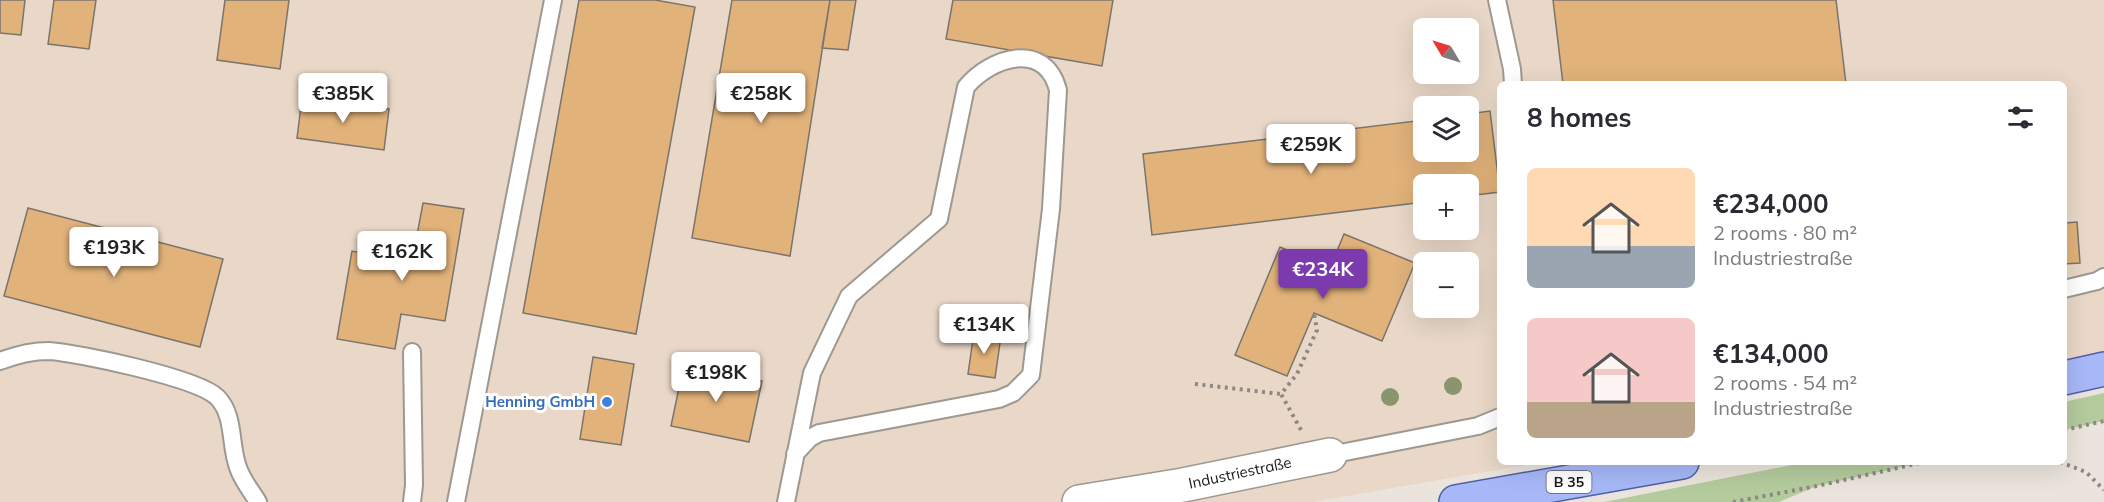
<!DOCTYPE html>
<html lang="en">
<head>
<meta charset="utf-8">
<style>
  :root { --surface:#fff; --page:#f2f2f3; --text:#2b2b33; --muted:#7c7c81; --accent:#7b3aae }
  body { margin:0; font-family:Mulish,sans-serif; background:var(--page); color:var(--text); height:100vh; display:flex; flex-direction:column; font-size:22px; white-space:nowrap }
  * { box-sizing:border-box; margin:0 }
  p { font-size:20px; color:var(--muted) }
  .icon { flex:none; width:33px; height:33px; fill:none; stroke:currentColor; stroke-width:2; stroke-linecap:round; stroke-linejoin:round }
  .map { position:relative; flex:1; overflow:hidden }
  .sheet { position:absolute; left:1497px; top:81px; width:570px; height:384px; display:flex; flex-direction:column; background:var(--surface); border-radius:9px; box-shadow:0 6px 24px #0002 }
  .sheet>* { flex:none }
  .needle { width:39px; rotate:308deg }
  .controls { position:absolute; left:1413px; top:18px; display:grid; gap:12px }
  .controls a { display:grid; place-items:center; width:66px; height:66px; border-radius:9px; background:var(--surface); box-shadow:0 6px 24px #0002; font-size:30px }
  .price { position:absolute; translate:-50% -51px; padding:0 14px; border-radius:6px; background:#fff; color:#222; font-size:20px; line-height:39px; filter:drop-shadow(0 2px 3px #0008) }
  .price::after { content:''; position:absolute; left:50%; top:36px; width:18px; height:14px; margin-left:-9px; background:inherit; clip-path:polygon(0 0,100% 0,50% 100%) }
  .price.active { background:var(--accent); color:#fff }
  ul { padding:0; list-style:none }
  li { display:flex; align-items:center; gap:18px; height:150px; padding:0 30px }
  li span { display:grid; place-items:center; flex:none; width:168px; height:120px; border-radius:9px; color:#555 }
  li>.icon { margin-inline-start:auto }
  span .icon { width:72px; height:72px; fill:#fffc; stroke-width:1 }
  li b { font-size:26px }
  h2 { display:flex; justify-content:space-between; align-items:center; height:72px; padding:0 30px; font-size:26px }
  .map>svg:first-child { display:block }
  .commercial { fill:#e9d8c7; fill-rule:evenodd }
  .green { fill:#b4cb9d }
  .building { fill:#e1b27a; stroke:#7a746d; stroke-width:1.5 }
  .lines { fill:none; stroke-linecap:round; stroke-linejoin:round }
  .lane-casing { stroke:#9d9890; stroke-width:20 }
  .street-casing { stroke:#9d9890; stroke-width:36 }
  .primary-casing { stroke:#4f61a6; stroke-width:36 }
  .path { stroke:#8d8883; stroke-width:4; stroke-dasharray:3 4.5; stroke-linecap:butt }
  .lane { stroke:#fff; stroke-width:16 }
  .street { stroke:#fff; stroke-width:33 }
  .primary { stroke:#a7b8f8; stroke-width:33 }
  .tree { fill:#88956d }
  .shop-dot { fill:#3f7fe0; stroke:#fff; stroke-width:2 }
  .labels { text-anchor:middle; stroke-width:6; stroke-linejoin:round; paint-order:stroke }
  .shield { fill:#fff; stroke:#5f5d5b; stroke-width:1.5 }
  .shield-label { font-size:14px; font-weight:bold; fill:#1a1715 }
  .shop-label { font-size:15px; font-weight:bold; fill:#366cbe; stroke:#fff; text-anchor:end }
  .street-label { font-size:15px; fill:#1a1715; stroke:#fff }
</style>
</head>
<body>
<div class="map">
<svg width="2104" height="502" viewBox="0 0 2104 502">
  <rect width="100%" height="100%" fill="#eae4dc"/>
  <path class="commercial" d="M 0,0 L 2104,0 L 2104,353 L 2064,362 L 2064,84 L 1500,84 L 1500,462 L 1541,462 L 1313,502 L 0,502 ZM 1424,28 L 1468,28 L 1468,74 L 1424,74 ZM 1424,106 L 1468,106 L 1468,152 L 1424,152 ZM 1424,184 L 1468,184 L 1468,230 L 1424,230 ZM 1424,262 L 1468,262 L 1468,308 L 1424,308 Z"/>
  <path class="green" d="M 2104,393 L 2104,421 L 2064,430 L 2064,402 Z
    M 1807,462 L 1924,462 L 1817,486 L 1779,502 L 1604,502 Z"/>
  <path class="building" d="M 0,0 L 25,0 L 21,35 L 0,33 Z
    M 54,0 L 96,0 L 89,49 L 48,44 Z
    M 225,0 L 289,0 L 280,69 L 217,60 Z
    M 579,0 L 655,0 L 695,7 L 636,334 L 523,313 Z
    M 732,0 L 830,0 L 790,256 L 692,238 Z
    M 830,0 L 856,0 L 848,50 L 822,48 Z
    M 953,0 L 1113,0 L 1102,66 L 946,39 Z
    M 1553,0 L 1836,0 L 1846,84 L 1563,84 Z
    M 302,98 L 389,109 L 384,150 L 297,138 Z
    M 1490,111 L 1500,192 L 1468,196 L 1468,184 L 1424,184 L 1424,202 L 1152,235 L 1143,154 L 1424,120 L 1424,152 L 1468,152 L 1468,114 Z
    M 423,203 L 464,209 L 445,321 L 401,314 L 395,349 L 337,339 L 352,251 L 412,262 Z
    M 28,208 L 223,259 L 200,347 L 4,296 Z
    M 2077,222 L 2080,263 L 2064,264 L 2064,223 Z
    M 1344,234 L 1415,263 L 1382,341 L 1314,313 L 1287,376 L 1235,355 L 1280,247 L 1330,268 Z
    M 974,332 L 1001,336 L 995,378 L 968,374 Z
    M 593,357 L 634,364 L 621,445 L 580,439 Z
    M 684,364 L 762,381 L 749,442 L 671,426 Z"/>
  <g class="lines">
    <defs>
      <path id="lane" d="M 1497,0 L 1512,69 L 1513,84
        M 2064,289 L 2097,281 L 2104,277
        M 412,352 L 414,485 L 412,502
        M 0,361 C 16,355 32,351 49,351 C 79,353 197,378 217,397 C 236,416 229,447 239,470 C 243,481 252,492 258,502
        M 1330,455 L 1478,426 L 1500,417
        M 456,502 L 553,0
        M 786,502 L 812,373 L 849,296 L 939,219 L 966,87 C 991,57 1045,40 1058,90 L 1051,209 L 1031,375 L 1013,393 L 999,399 L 819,433 L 810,438 L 795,454"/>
      <path id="street" d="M 1079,502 L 1183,485 L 1330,455"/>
      <path id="primary" d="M 2064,378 L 2104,369
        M 1456,502 L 1682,462"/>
    </defs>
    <use href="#lane" class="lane-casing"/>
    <use href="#street" class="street-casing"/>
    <use href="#primary" class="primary-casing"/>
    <path class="path" d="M 1195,384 L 1281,394
      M 1301,430 L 1281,394 L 1297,374 L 1317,330 L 1314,313
      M 2064,430 L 2104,421
      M 2060,462 L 2086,472 L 2104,490
      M 1733,502 L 1817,486 L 1924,462"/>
    <use href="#lane" class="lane"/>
    <use href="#street" class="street"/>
    <use href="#primary" class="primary"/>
  </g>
  <g class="tree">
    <circle cx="1453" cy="386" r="9"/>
    <circle cx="1390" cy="397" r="9"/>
  </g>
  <circle class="shop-dot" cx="607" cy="402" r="6"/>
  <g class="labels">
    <rect class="shield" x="1546.5" y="471" width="45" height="22" rx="4.5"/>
    <g class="shield-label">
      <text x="1569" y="487">B 35</text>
    </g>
    <g class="shop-label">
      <text x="595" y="407">Henning GmbH</text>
    </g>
    <g class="street-label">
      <text transform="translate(1240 473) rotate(-12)" y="5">Industriestraße</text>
    </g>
  </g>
</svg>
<div class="controls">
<a><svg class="needle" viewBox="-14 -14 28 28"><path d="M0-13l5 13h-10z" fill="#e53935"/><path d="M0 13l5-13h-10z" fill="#7c7c81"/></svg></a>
<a><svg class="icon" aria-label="layers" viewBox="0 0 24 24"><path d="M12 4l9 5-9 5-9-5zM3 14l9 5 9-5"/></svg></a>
<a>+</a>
<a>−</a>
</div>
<b class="price" style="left:343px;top:124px">€385K</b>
<b class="price" style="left:761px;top:124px">€258K</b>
<b class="price" style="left:1311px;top:175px">€259K</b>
<b class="price" style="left:114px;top:278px">€193K</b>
<b class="price" style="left:402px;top:282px">€162K</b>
<b class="price active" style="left:1323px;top:300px">€234K</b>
<b class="price" style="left:984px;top:355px">€134K</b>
<b class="price" style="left:716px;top:403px">€198K</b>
<section class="sheet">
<h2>8 homes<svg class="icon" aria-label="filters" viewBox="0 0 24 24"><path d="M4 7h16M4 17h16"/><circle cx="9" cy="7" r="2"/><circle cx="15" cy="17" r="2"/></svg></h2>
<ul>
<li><span style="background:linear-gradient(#ffd9b3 65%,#9aa5b1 0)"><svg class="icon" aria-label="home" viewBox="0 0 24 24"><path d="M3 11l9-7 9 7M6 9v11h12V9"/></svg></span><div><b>€234,000</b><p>2 rooms · 80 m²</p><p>Industriestraße</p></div></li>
<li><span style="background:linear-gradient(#f6c9c9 70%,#b9a48a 0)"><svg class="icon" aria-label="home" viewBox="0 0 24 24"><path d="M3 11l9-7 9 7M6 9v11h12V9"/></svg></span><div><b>€134,000</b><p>2 rooms · 54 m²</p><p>Industriestraße</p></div></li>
</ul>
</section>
</div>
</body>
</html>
